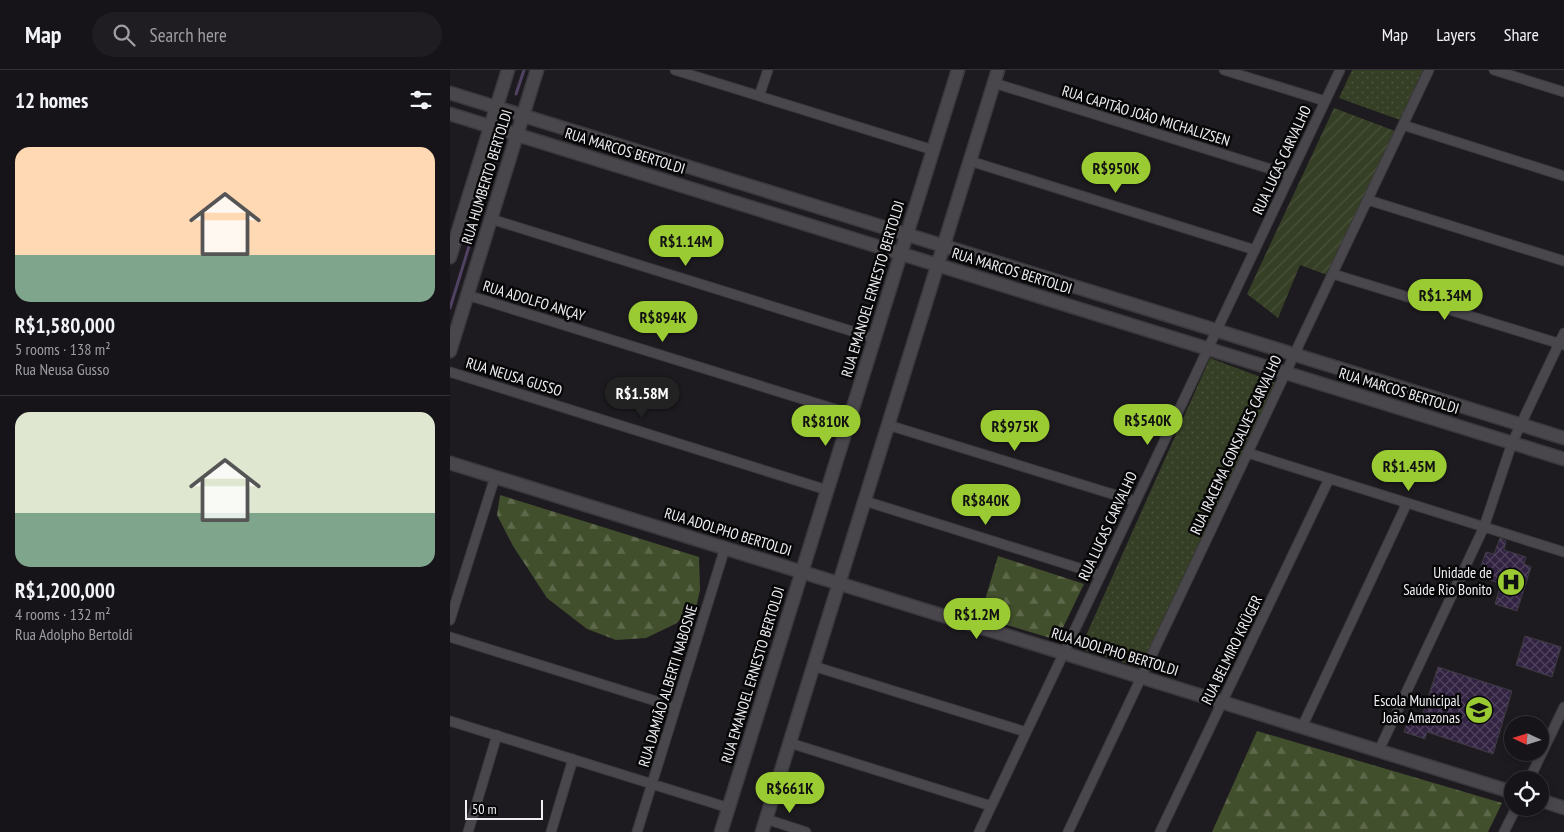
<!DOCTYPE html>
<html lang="en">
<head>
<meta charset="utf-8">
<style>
  :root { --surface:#161418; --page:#1f1d21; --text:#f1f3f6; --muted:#9e9ea2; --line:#353337; --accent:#9bcb33 }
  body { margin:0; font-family:"PT Sans Narrow",sans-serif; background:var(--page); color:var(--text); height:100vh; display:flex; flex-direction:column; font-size:19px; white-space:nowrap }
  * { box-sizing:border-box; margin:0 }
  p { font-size:16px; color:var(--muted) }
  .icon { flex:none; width:28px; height:28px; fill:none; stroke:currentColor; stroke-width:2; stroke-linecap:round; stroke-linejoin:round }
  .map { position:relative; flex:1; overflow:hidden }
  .panel { display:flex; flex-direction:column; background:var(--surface); width:450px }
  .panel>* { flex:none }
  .needle { width:32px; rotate:274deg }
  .tools { position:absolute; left:1054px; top:646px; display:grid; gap:10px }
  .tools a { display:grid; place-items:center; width:45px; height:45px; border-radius:50%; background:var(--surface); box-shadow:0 2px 8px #0003,0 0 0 1px var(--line); font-size:25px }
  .scale { position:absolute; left:15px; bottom:12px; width:78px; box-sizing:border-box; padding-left:5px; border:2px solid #f0eef2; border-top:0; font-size:14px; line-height:18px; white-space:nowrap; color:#f0eef2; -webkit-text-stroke:4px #070708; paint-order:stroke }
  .price { position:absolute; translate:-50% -42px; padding:0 11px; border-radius:18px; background:var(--accent); color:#111; font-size:16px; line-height:32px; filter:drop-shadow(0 1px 2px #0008) }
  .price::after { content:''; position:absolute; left:50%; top:30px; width:15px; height:11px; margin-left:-8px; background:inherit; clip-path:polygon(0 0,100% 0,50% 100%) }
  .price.current { background:#222; color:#fff }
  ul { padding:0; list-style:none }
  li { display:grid; align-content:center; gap:10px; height:265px; padding:0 15px }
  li+li { border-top:1px solid var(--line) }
  li span { display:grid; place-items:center; height:155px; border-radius:15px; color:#555 }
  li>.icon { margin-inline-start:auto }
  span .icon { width:90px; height:90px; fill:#fffc; stroke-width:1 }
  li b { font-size:21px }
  h2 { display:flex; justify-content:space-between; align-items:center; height:60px; padding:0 15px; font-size:21px }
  header { display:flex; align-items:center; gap:30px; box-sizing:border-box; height:70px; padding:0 25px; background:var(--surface); border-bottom:1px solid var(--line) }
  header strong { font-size:24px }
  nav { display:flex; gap:28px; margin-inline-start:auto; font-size:18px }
  .search { width:350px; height:45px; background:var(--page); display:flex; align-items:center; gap:12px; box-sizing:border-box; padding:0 18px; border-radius:28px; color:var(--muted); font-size:19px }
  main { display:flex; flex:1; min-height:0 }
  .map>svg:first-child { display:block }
  .grass { fill:url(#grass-dots) }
  .forest { fill:url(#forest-firs) }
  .garden { fill:url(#garden-furrows) }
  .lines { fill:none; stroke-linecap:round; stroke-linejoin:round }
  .stream { stroke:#514162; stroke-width:3 }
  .building { fill:url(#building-cross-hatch); stroke:#3e3c41 }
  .street-casing { stroke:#3b393d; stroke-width:11 }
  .secondary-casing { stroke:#3b393d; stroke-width:15 }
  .street { stroke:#49474c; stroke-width:9 }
  .secondary { stroke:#49474c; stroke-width:12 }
  .labels { text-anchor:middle; stroke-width:5; stroke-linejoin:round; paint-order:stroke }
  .street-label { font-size:15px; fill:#f0eef2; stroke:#070708 }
  .poi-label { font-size:15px; fill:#f0eef2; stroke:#070708; text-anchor:end }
</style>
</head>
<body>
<header>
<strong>Map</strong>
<div class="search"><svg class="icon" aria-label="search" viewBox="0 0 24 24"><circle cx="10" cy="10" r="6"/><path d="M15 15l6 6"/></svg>Search here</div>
<nav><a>Map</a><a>Layers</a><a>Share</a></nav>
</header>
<main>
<section class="panel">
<h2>12 homes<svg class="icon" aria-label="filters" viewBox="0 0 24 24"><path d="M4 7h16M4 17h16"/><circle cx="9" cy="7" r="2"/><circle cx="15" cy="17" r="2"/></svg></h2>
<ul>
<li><span style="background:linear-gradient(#ffd9b3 70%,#7fa58c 0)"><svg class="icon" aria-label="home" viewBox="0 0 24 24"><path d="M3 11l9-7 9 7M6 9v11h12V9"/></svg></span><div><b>R$1,580,000</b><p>5 rooms · 138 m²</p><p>Rua Neusa Gusso</p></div></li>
<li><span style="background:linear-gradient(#dfe7d0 65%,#7fa58c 0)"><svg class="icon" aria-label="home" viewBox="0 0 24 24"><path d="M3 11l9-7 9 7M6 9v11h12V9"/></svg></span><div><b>R$1,200,000</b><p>4 rooms · 132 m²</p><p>Rua Adolpho Bertoldi</p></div></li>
</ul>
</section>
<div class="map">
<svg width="1114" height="762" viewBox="0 0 1114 762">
  <defs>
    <pattern id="grass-dots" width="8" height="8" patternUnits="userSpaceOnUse" patternTransform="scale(1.25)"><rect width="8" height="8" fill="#353f25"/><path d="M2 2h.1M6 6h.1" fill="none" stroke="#49523a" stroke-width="1.8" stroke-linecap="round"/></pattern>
    <pattern id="forest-firs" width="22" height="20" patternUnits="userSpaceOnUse" patternTransform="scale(1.25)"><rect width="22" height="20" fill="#424f2c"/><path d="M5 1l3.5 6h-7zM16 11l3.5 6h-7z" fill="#5e694b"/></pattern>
    <pattern id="garden-furrows" width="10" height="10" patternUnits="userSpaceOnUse" patternTransform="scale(1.25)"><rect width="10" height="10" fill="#353f25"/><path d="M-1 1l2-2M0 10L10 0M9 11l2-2" fill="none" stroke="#49523a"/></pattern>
    <pattern id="building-cross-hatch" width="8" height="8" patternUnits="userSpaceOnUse" patternTransform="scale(1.25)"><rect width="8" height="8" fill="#322342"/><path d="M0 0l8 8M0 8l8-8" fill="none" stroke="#50435e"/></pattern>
  </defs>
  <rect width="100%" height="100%" fill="#1d1b20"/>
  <path class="grass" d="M 902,0 L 973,0 L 950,50 L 889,28 Z
    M 760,288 L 827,313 L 694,599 L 630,579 Z"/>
  <path class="forest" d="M 50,425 L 249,487 L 250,520 L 246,538 L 225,554 L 196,568 L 166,570 L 137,559 L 97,528 L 63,476 L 47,445 Z
    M 548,486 L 634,514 L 607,570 L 530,547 Z
    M 807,661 L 1052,733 L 1038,762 L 762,762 Z"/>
  <path class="garden" d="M 884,38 L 945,61 L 880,206 L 850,195 L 828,248 L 797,224 Z"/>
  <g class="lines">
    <path class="stream" d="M 66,24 L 74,0
      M 0,238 L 50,76"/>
  </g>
  <path class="building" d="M 1050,468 L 1056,471 L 1054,480 L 1076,487 L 1074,494 L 1081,497 L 1067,541 L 1045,534 L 1051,514 L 1034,508 L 1037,497 L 1031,496 L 1036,482 L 1044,484 Z
    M 1075,566 L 1111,577 L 1102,607 L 1066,595 Z
    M 988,597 L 1062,621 L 1043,684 L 977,662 L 975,669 L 954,662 L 959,648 L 970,652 Z"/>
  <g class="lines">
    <defs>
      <path id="street" d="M 225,0 L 483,80
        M 774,0 L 875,31
        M 1044,0 L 1114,22
        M 544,13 L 840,105
        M 309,26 L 318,0
        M 953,55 L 1114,106
        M 520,91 L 805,180
        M 918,130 L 1114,191
        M 41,149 L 424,268
        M 883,204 L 1114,275
        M 17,225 L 401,344
        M 0,302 L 377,420
        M 438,355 L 685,431
        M 798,383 L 1114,482
        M 415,431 L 651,505
        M 0,550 L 45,407
        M 0,567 L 225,637
        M 363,596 L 576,662
        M 0,651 L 279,738
        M 852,657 L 957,433
        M 340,673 L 541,736
        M 929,680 L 1034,457 L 1062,373 L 1114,263
        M 1079,710 L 1114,637
        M 316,749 L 356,762
        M 18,762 L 47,665
        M 101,762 L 123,689
        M 187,762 L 275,478
        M 529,762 L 890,0
        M 618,762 L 979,0
        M 710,762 L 879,409
        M 1054,762 L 1066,738"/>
      <path id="secondary" d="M 0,23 L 1114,368
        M 0,44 L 1114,389
        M 0,187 L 58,0
        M 0,281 L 87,0
        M 0,393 L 1062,722
        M 1090,730 L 1114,738
        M 271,762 L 508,0
        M 312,762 L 548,0"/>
    </defs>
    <use href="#street" class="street-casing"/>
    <use href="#secondary" class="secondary-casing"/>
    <use href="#street" class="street"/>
    <use href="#secondary" class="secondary"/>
  </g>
  <defs>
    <symbol id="hospital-disc" viewBox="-11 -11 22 22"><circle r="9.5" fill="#9bcb33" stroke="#070708"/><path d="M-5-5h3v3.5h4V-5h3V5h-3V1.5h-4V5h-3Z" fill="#111"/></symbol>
    <symbol id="school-disc" viewBox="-11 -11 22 22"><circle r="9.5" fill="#9bcb33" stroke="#070708"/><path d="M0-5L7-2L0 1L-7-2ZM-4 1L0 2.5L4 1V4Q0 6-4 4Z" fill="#111"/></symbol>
  </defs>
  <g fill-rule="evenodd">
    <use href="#hospital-disc" x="1045" y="496" width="32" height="32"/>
    <use href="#school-disc" x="1013" y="624" width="32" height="32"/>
  </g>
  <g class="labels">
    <g class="street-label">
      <text transform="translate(696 46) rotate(17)" y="5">RUA CAPITÃO JOÃO MICHALIZSEN</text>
      <text transform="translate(175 81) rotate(17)" y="5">RUA MARCOS BERTOLDI</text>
      <text transform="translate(832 90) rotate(-65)" y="5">RUA LUCAS CARVALHO</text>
      <text transform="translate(37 107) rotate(-73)" y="5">RUA HUMBERTO BERTOLDI</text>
      <text transform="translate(562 201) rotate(17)" y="5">RUA MARCOS BERTOLDI</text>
      <text transform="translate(423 219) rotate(-73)" y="5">RUA EMANOEL ERNESTO BERTOLDI</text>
      <text transform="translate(84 231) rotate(17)" y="5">RUA ADOLFO ANÇAY</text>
      <text transform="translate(64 307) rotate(17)" y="5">RUA NEUSA GUSSO</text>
      <text transform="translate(949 321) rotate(17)" y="5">RUA MARCOS BERTOLDI</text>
      <text transform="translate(786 375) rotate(-65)" y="5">RUA IRACEMA GONSALVES CARVALHO</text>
      <text transform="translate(658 456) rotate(-65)" y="5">RUA LUCAS CARVALHO</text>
      <text transform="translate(278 462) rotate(17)" y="5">RUA ADOLPHO BERTOLDI</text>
      <text transform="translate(782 580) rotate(-64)" y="5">RUA BELMIRO KRÜGER</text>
      <text transform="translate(665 582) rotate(17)" y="5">RUA ADOLPHO BERTOLDI</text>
      <text transform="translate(303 605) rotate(-73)" y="5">RUA EMANOEL ERNESTO BERTOLDI</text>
      <text transform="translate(218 616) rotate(-73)" y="5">RUA DAMIÃO ALBERTI NABOSNE</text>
    </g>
    <g class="poi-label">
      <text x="1042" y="508">Unidade de<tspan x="1042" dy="17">Saúde Rio Bonito</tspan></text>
      <text x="1010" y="636">Escola Municipal<tspan x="1010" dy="17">João Amazonas</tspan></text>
    </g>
  </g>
</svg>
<div class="tools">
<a><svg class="needle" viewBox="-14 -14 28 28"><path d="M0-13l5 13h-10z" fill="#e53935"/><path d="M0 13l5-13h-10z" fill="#9e9ea2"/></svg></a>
<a><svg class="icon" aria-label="locate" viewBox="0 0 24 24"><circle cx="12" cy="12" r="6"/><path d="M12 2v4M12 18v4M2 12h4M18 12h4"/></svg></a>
</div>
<div class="scale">50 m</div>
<b class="price" style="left:666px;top:124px">R$950K</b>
<b class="price" style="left:236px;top:197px">R$1.14M</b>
<b class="price" style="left:995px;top:251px">R$1.34M</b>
<b class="price" style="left:213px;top:273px">R$894K</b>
<b class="price current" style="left:192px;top:349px">R$1.58M</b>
<b class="price" style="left:698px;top:376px">R$540K</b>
<b class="price" style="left:376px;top:377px">R$810K</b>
<b class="price" style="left:565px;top:382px">R$975K</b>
<b class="price" style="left:959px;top:422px">R$1.45M</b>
<b class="price" style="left:536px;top:456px">R$840K</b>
<b class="price" style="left:527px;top:570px">R$1.2M</b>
<b class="price" style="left:340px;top:744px">R$661K</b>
</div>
</main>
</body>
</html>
